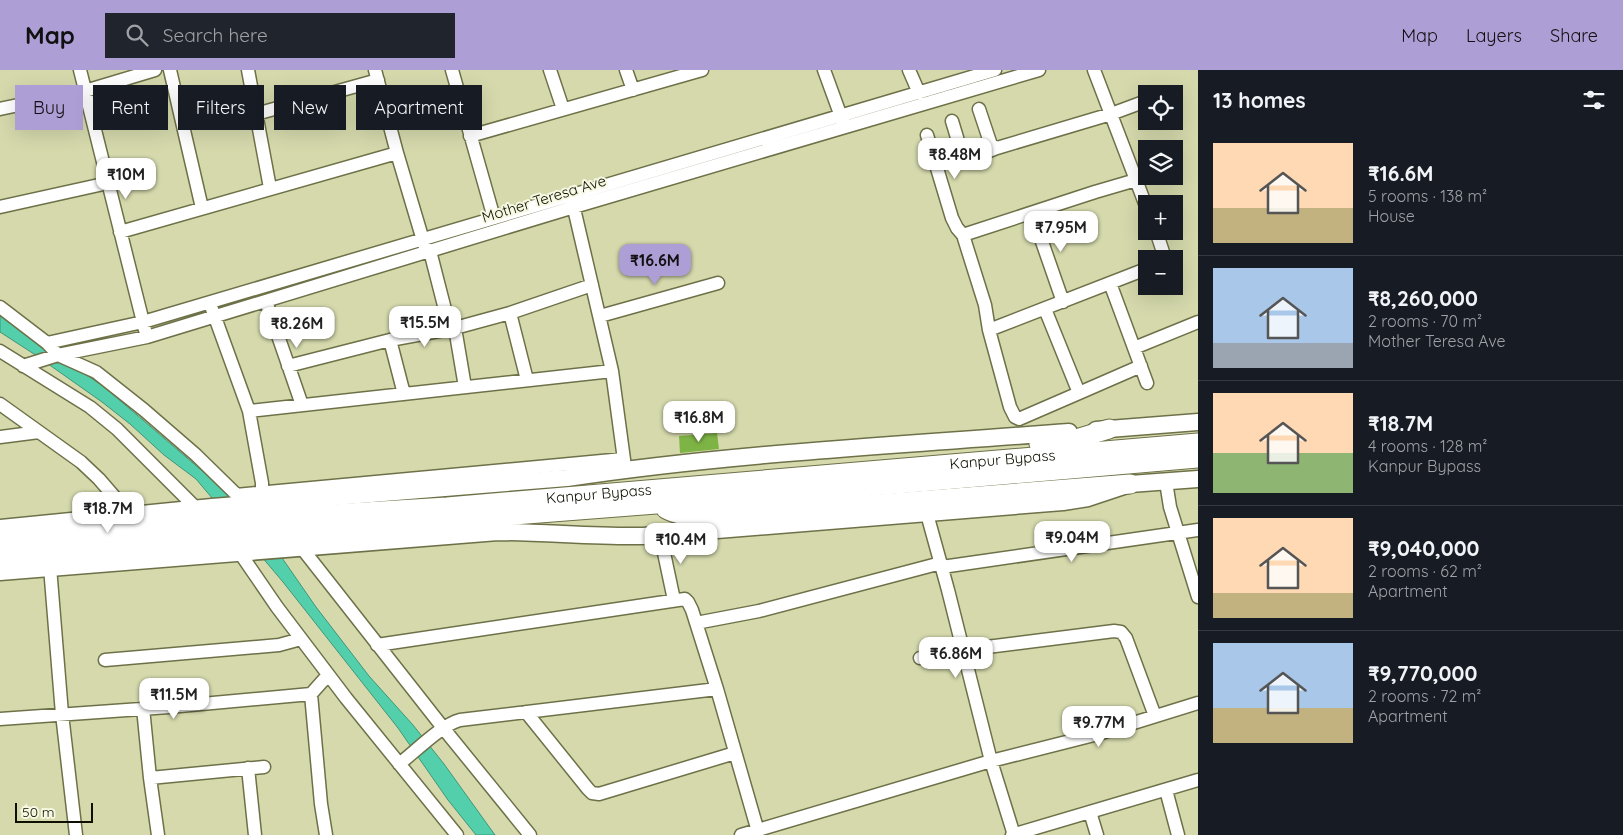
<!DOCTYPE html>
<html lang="en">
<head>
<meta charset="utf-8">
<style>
  :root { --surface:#171b24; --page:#20242c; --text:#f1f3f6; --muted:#9ea1a6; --line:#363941; --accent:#ae9ed6 }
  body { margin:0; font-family:Quicksand,sans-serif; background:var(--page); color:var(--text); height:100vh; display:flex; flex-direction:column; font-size:19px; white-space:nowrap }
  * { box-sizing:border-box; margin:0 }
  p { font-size:16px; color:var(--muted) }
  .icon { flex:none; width:28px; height:28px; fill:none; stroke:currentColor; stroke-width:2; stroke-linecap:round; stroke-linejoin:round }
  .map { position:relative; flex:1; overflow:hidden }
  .drawer { display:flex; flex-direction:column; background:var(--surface); width:425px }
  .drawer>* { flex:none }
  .guide { position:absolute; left:15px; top:15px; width:475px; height:45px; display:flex; gap:10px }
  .controls { position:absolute; left:1138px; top:15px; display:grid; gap:10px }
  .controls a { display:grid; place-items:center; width:45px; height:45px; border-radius:0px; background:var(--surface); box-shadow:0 5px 20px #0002; font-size:25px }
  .scale { position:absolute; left:15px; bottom:12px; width:78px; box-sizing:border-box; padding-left:5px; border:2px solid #0f1002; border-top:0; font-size:14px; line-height:18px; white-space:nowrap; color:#0f1002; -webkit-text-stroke:4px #f6f8e1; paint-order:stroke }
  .price { position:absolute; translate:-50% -42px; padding:0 11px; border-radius:10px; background:#fff; color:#222; font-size:16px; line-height:32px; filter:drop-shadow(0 1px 2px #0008) }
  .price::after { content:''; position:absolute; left:50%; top:30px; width:15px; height:11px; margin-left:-8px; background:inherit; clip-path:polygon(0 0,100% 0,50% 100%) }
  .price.active { background:var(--accent); color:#111 }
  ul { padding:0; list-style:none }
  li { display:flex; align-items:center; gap:15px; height:125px; padding:0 15px }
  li+li { border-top:1px solid var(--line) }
  li span { display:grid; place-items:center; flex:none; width:140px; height:100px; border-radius:0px; color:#555 }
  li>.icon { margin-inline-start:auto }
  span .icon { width:60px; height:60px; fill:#fffc; stroke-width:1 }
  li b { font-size:21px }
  h2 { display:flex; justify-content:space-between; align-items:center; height:60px; padding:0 15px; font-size:21px }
  .tag { padding:0 18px; border-radius:0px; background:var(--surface); box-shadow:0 5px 20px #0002; font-size:18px; line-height:45px }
  .tag.active { background:var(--accent); color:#111 }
  header { display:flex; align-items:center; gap:30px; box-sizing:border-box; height:70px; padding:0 25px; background:var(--accent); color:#111 }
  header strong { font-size:24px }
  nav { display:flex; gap:28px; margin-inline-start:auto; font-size:18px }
  .search { width:350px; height:45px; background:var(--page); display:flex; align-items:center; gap:12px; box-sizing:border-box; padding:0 18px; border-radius:0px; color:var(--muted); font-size:19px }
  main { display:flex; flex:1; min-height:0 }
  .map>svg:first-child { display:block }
  .water { fill:#53cfac; stroke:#3f9679 }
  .building { fill:#7eb446 }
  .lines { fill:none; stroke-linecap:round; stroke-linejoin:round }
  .minor-casing { stroke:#6e7148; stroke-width:15 }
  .major-casing { stroke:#6e7148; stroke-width:19 }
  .highway-casing { stroke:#6e7148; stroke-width:21 }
  .minor { stroke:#fff; stroke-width:12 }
  .major { stroke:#fff; stroke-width:16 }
  .highway { stroke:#fff; stroke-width:19 }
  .labels { text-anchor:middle; stroke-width:4; stroke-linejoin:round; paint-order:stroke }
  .street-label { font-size:15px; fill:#0f1002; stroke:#f6f8e1 }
</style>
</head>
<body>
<header>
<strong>Map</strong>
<div class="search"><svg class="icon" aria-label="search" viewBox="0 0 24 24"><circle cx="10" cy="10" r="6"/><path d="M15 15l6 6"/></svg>Search here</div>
<nav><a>Map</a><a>Layers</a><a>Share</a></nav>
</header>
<main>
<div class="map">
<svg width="1198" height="765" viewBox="0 0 1198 765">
  <rect width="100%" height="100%" fill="#d5d9ac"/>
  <path class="water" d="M 0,244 L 75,298 L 102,315 L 228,423 L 280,485 L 316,537 L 369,606 L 413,655 L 444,694 L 495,765 L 476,765 L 448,730 L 398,658 L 283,512 L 196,409 L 164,385 L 130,354 L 102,332 L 34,284 L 0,262 Z"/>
  <path class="building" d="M 717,363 L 719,379 L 680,383 L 679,366 Z"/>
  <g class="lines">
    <defs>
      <path id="minor" d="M 80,0 L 145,260
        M 170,0 L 202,138
        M 248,0 L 270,118
        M 375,0 L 397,83 L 425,177
        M 452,0 L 494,148
        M 550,0 L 563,39
        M 626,0 L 633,20
        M 824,0 L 843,52
        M 909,0 L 919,23
        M 1094,0 L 1146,136
        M 0,39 L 85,21 L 155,0
        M 979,39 L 991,75 L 997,78 L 1111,44 L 1146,31
        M 256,44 L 378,10
        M 952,51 L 962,84 L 965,88 L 969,89 L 997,78
        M 927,65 L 952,148 L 957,158 L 963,165
        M 470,66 L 702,0
        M 572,130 L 612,301 L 625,397
        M 0,137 L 108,113
        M 1032,143 L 1063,232
        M 1156,161 L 1163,182 L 1162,189
        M 120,162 L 397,83
        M 430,181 L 450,259
        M 1110,213 L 1147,313
        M 266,231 L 302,335
        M 0,237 L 47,273 L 58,285 L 96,302 L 144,340 L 196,385 L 241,429
        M 212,239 L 249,341 L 262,413 L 262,421
        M 1045,239 L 1079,323 L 1141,296
        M 600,246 L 718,213
        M 989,260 L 1146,199
        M 390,270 L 455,258
        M 47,273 L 143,252 L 995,0
        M 1134,278 L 1198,252
        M 0,281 L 90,337 L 117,359 L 198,440
        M 23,296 L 58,285 L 147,267 L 574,137 L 1039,0
        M 288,296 L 390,270 L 404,324
        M 527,310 L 510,243 L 592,215
        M 465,317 L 455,258 L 510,243
        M 1079,323 L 1019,349 L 1015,347 L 1010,337 L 989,260 L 985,235 L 963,165 L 1095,122 L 1136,110
        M 0,334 L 81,392 L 99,409 L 131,446
        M 249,341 L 612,301
        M 0,367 L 39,362
        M 1166,412 L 1170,437 L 1198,527
        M 236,425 L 623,389
        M 927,444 L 948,520 L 991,691 L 1014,765
        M 660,464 L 674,530
        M 301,477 L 444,659 L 530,765
        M 240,483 L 277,537 L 346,628 L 457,765
        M 50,497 L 62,644 L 76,765
        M 942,497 L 1198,460
        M 696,553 L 759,541 L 941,493
        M 377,575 L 685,529 L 688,532 L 692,540 L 717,619 L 759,765
        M 920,588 L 959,583 L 963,580 L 1114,561 L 1121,562 L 1126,568 L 1155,646
        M 105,590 L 279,575 L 301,569
        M 311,624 L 321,734 L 326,765
        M 143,638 L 150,708 L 158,765
        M 526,642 L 588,719 L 592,723 L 599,724 L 735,683
        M 0,649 L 169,637 L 311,624 L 328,605
        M 399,694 C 415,682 441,655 460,650 L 717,619
        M 248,698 L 255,765
        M 150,708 L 264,697
        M 1166,720 L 1178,765
        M 1090,742 L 1097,765
        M 741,765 L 991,691 L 1098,664 L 1198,633
        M 1012,765 L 1198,710"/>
      <path id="major" d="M 1096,360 L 1198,352
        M 0,458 L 212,437 L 567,408 C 733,383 902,375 1069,362
        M 0,502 L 498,462 C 546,462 594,467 643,466 L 1063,432 L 1088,428 L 1130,414 L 1198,409"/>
      <g id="highway">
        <path d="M 1039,374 L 1076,369 L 1109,359"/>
        <path d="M 666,439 C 679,447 701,446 716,447 L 1130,414"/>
        <path id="s1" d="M 0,473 L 216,451 L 447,437 L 1198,373"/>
        <path d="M 0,488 L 194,470 L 747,427 L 1198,388"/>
      </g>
    </defs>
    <use href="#minor" class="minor-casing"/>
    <use href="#major" class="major-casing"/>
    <use href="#highway" class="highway-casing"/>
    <use href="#minor" class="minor"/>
    <use href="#major" class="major"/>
    <use href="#highway" class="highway"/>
  </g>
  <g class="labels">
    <g class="street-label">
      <text transform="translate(544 129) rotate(-17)" y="5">Mother Teresa Ave</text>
      <text dy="5" stroke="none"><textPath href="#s1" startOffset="1006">Kanpur Bypass</textPath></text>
      <text dy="5" stroke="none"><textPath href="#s1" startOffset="601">Kanpur Bypass</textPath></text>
    </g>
  </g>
</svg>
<div class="controls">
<a><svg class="icon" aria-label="locate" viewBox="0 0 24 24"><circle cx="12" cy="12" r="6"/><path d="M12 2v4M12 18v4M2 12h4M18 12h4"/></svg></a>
<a><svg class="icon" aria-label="layers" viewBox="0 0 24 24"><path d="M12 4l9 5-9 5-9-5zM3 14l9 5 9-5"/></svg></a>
<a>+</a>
<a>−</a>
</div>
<div class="scale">50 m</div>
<b class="price" style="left:955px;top:110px">₹8.48M</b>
<b class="price" style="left:126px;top:130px">₹10M</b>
<b class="price" style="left:1061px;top:183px">₹7.95M</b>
<b class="price active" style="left:655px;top:216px">₹16.6M</b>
<b class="price" style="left:425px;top:278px">₹15.5M</b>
<b class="price" style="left:297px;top:279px">₹8.26M</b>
<b class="price" style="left:699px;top:373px">₹16.8M</b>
<b class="price" style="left:108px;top:464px">₹18.7M</b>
<b class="price" style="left:1072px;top:493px">₹9.04M</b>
<b class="price" style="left:681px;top:495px">₹10.4M</b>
<b class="price" style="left:956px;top:609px">₹6.86M</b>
<b class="price" style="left:174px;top:650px">₹11.5M</b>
<b class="price" style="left:1099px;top:678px">₹9.77M</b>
<div class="guide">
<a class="tag active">Buy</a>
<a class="tag">Rent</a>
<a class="tag">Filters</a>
<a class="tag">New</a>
<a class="tag">Apartment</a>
</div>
</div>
<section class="drawer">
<h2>13 homes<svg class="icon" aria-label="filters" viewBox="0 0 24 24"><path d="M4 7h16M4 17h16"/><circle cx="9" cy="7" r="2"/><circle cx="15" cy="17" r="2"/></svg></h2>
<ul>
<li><span style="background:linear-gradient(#ffd9b3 65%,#c2b280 0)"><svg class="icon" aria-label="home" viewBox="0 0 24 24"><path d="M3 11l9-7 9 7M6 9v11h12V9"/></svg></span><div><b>₹16.6M</b><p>5 rooms · 138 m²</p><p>House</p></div></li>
<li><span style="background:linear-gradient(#a9c7e8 75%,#9aa5b1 0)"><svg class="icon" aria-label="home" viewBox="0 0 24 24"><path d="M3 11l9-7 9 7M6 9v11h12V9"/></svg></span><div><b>₹8,260,000</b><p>2 rooms · 70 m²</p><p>Mother Teresa Ave</p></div></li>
<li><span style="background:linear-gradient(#ffd9b3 60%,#8fb573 0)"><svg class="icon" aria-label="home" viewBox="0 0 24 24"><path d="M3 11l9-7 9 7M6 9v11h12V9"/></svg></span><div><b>₹18.7M</b><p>4 rooms · 128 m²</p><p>Kanpur Bypass</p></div></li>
<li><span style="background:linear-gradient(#ffd9b3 75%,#c2b280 0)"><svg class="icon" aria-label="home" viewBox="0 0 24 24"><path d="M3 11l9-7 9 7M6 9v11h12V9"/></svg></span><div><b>₹9,040,000</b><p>2 rooms · 62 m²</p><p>Apartment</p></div></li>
<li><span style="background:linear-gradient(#a9c7e8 65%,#c2b280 0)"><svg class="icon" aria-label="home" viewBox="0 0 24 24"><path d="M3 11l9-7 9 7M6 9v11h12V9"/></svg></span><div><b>₹9,770,000</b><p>2 rooms · 72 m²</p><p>Apartment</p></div></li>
</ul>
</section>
</main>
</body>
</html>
